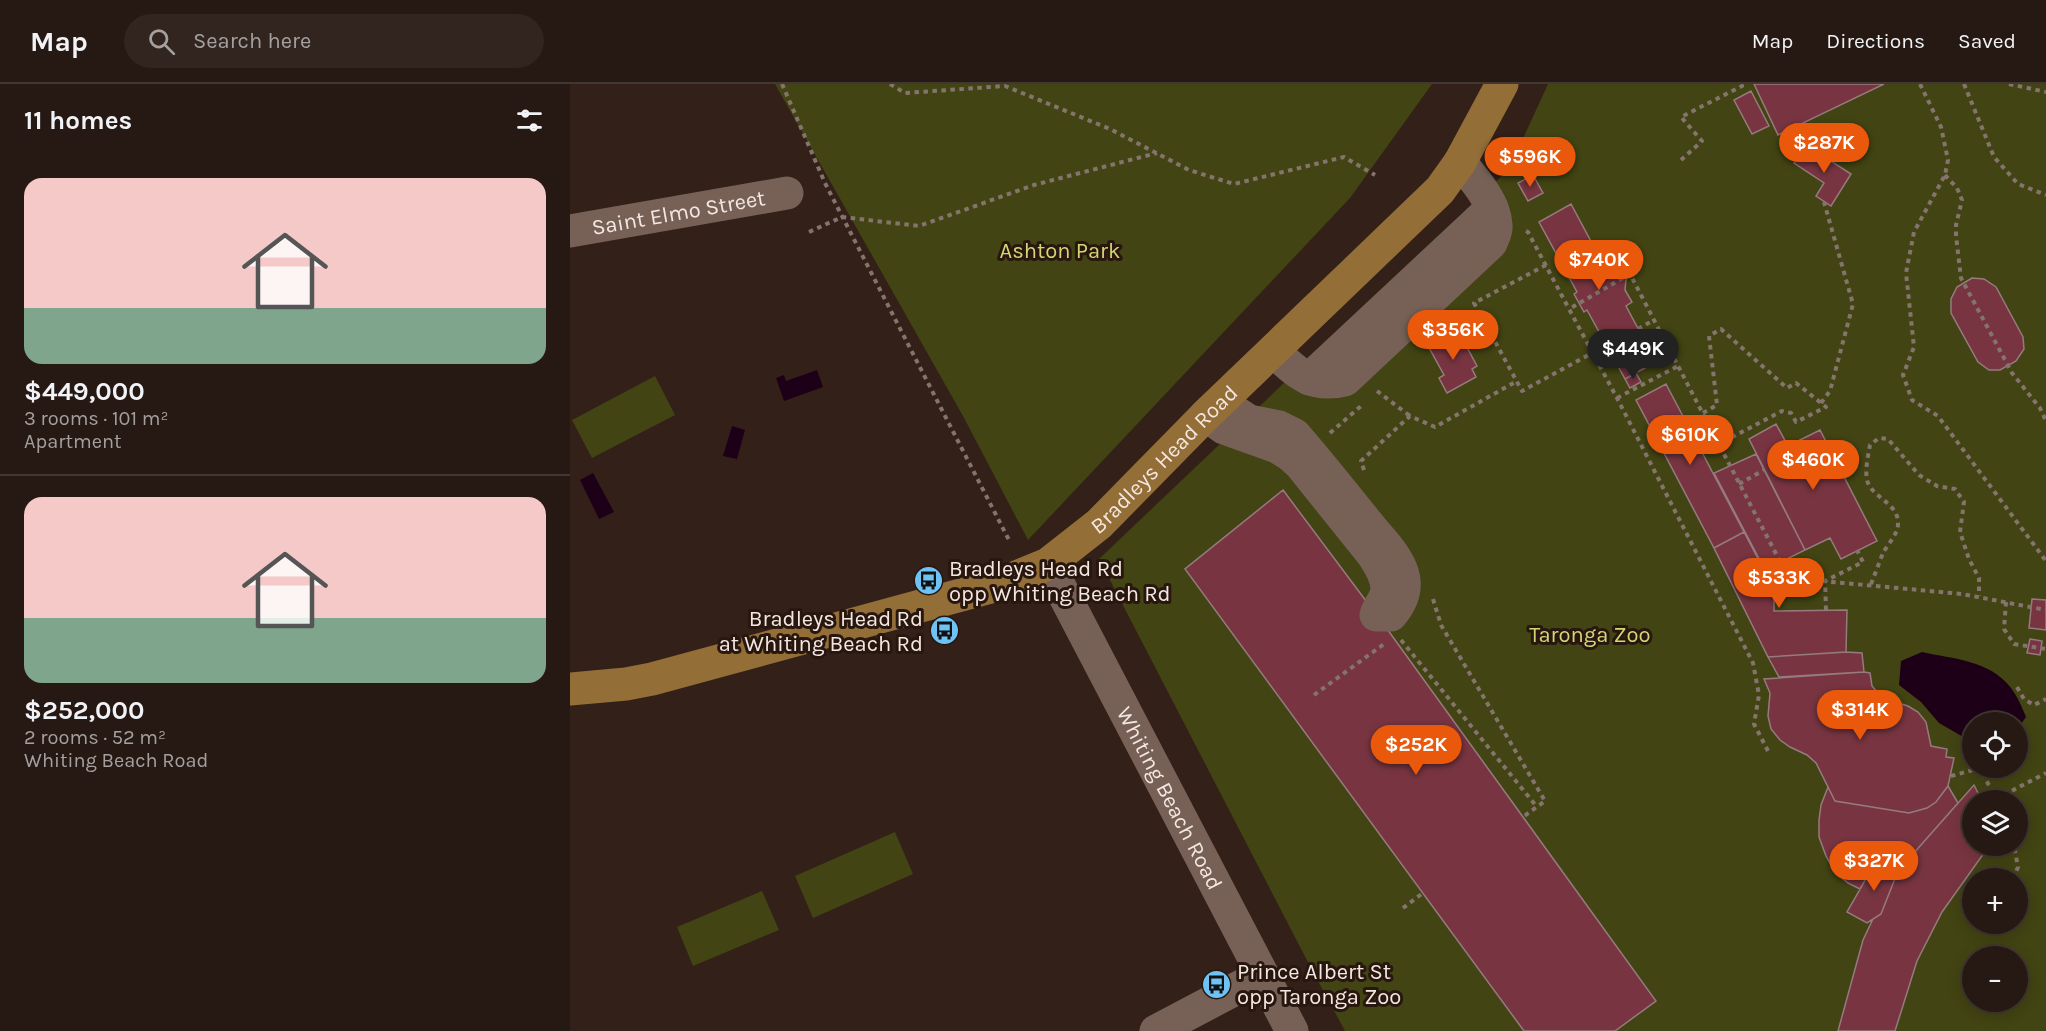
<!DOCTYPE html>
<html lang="en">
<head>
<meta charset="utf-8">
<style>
  :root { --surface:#261812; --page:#322520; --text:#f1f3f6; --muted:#a4a09f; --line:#423732; --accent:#ea580c }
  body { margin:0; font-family:Karla,sans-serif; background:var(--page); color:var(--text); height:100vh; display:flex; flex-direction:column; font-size:22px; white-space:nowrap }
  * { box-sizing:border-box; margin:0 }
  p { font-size:20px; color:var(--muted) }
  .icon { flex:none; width:33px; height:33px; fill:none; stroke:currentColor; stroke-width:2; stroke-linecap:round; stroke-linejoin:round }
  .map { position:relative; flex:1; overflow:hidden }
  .panel { display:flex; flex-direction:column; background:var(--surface); width:570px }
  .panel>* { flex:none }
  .buttons { position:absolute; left:1392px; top:628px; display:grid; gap:12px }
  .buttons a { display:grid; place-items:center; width:66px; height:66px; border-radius:50%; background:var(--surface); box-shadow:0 3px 15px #0003,0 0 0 2px var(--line); font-size:30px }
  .price { position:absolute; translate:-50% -51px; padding:0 14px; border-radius:21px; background:var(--accent); color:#fff; font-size:20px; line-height:39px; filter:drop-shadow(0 2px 3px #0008) }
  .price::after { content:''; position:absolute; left:50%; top:36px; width:18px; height:14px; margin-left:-9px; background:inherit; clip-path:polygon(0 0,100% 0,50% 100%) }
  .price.on { background:#222; color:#fff }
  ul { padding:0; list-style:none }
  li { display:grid; align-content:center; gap:12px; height:318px; padding:0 24px }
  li+li { border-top:2px solid var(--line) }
  li span { display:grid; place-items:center; height:186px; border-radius:18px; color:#555 }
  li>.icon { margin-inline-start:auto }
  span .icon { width:108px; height:108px; fill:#fffc; stroke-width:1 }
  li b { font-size:26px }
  h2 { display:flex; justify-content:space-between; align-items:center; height:72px; padding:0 24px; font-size:26px }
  header { display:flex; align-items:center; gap:36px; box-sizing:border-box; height:84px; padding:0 30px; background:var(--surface); border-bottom:2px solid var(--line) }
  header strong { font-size:28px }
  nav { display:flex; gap:33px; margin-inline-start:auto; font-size:21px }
  .search { width:420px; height:54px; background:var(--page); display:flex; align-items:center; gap:15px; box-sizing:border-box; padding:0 21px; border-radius:33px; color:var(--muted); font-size:22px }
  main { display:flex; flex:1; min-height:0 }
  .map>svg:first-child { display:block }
  .green { fill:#424413; fill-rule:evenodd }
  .water { fill:#1d0017 }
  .building { fill:#783541; stroke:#957b7e; stroke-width:1.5 }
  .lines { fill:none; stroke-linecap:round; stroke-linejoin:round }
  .path { stroke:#85746d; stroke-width:4; stroke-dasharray:4.5 4.5; stroke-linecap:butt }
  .minor { stroke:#776157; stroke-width:33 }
  .major { stroke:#936e37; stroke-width:33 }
  .labels { text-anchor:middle; stroke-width:6; stroke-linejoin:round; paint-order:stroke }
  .street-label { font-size:22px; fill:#f4e7e1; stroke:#28170f }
  .park-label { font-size:22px; fill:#d3d773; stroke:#28170f }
  .poi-label { font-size:22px; fill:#f4e7e1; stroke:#28170f; text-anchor:start }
</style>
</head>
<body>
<header>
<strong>Map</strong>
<div class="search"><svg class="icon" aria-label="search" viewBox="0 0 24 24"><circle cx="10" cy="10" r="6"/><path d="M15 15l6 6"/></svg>Search here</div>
<nav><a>Map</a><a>Directions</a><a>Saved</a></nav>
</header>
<main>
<section class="panel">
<h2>11 homes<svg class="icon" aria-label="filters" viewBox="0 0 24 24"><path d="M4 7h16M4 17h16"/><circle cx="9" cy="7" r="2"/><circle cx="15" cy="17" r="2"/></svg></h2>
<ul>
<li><span style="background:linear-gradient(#f6c9c9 70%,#7fa58c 0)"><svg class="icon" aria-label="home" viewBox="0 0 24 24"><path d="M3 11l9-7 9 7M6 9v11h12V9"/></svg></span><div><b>$449,000</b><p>3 rooms · 101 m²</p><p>Apartment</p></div></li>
<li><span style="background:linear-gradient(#f6c9c9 65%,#7fa58c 0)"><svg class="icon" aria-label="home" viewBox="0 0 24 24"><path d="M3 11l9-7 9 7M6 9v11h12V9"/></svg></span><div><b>$252,000</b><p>2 rooms · 52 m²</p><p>Whiting Beach Road</p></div></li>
</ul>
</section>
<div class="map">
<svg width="1476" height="947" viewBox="0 0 1476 947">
  <rect width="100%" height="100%" fill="#332018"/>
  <path class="green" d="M 205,0 L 862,0 L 780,114 L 458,456 L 393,332 Z
    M 978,0 L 1476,0 L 1476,947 L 775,947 L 741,884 L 529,475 L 939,85 ZM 1402,639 L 1448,639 L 1448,684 L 1402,684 ZM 1402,717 L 1448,717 L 1448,762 L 1402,762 ZM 1402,795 L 1448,795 L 1448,840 L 1402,840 ZM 1402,873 L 1448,873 L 1448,918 L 1402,918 Z
    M 85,292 L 105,331 L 22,374 L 2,336 Z
    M 325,748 L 343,790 L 243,834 L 225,792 Z
    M 192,807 L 209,846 L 123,882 L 107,843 Z"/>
  <path class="water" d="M 247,286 L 253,303 L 214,317 L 206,294 L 214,291 L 216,297 Z
    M 162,342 L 175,346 L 167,375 L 153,372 Z
    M 23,389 L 44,428 L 29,435 L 10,396 Z
    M 1352,568 C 1383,575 1420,576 1441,604 C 1447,612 1452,623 1456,633 L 1448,644 L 1448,639 L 1402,639 L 1402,658 L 1369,639 L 1351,618 L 1329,601 L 1331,577 Z"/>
  <path class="building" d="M 1184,0 L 1314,0 L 1208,51 Z
    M 1181,7 L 1199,42 L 1182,50 L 1164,16 Z
    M 1236,61 L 1281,90 L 1261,122 L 1246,112 L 1254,99 L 1224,79 Z
    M 963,91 L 973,109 L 958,117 L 948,99 Z
    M 1001,120 L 1031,176 L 1037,173 L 1044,185 L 1049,187 L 1056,195 L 1055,206 L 1062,218 L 1056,222 L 1086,278 L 1055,295 L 1017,226 L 1014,228 L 1004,210 L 1007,208 L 969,138 Z
    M 1402,194 L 1414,195 L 1426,203 L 1453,253 L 1454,265 L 1446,277 L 1430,286 L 1419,286 L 1408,278 L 1381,229 L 1381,215 L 1387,203 Z
    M 881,246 L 888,259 L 893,256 L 907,282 L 902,285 L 906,293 L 877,309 L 869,294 L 874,291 L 857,260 Z
    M 1066,289 L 1071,298 L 1060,304 L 1055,295 Z
    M 1096,300 L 1174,448 L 1144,464 L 1066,316 Z
    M 1206,340 L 1218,362 L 1250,346 L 1307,457 L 1271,475 L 1260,454 L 1235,466 L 1179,355 Z
    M 1186,370 L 1235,466 L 1195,486 L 1144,389 Z
    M 713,406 L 820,549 L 1086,917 L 1045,947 L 954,947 L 615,485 Z
    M 1174,448 L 1204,505 L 1204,527 L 1277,526 L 1276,568 L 1198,573 L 1144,464 Z
    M 1462,515 L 1476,516 L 1476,546 L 1459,544 Z
    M 1460,555 L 1472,557 L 1470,571 L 1457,569 Z
    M 1276,568 L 1292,569 L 1294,588 L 1209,593 L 1198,573 Z
    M 1294,588 L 1300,589 L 1302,602 L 1312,614 L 1338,622 L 1348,628 L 1356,638 L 1361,662 L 1377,665 L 1376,673 L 1384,674 L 1378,702 L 1366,718 L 1357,724 L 1339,729 L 1265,717 L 1246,679 L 1237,671 L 1220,663 L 1210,656 L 1201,645 L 1198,632 L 1200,609 L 1194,595 Z
    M 1404,701 L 1412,717 L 1402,717 L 1402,762 L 1419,762 L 1372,828 L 1347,877 L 1325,947 L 1268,947 L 1293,856 L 1303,835 L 1311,830 L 1328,787 Z
    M 1378,702 L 1388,719 L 1328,787 L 1308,774 L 1290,805 L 1278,799 L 1265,788 L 1256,772 L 1249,753 L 1249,736 L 1251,721 L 1258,703 L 1265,717 L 1339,729 L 1357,724 L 1366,718 Z
    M 1308,774 L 1328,787 L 1311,830 L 1297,839 L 1277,828 Z"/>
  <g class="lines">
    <path class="path" d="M 212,0 L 255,99 L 439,456
      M 320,0 L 335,9 L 435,2 L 540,45 L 619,86 L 664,100 L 774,73 L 805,91
      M 1350,0 L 1371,43 L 1378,76 L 1375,91 L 1344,148 L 1336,189 L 1344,263 L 1333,291 L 1342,316 L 1368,332 L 1476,477
      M 1394,0 L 1424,73 L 1448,100 L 1476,111
      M 1439,0 L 1476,8
      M 1111,76 L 1132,57 L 1111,33 L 1172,2 L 1171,0
      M 1375,91 L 1387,104 L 1392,116 L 1386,141 L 1386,152 L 1391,194 L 1442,289 L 1470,324 L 1476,337
      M 956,147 L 958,148 L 999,225
      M 239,148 L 272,133 L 349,142 L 464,101 L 587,69
      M 976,181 L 904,219 L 952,307 L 1037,261
      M 1068,245 L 1084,236
      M 807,307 L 840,332
      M 1047,314 L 1108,282
      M 1251,319 L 1260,307 L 1283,220 L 1254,118
      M 1133,329 L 1147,321 L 1139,252 L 1151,245 L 1217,304 L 1226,299 L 1256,323 L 1226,338 L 1221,329 L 1212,327 L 1149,360
      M 760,349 L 791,322
      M 794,386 L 791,377 L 840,332 L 865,343 L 947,297
      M 1169,400 L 1194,386
      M 1301,500 C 1305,490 1309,479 1313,469 C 1318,460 1328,450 1328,440 C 1329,420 1305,415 1298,399 C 1294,388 1298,373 1300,361 L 1309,354 L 1318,355 L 1349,391 L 1367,402 L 1385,405 L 1394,418 L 1390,448 L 1399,475 L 1409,494 L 1409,512
      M 863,515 L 871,541 L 975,717 L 953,733
      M 1436,518 L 1434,545 L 1444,560 L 1476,565
      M 1256,526 L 1255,497 L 1293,478 L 1287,466
      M 831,556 L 967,723
      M 1447,603 L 1454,615 L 1464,621 L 1476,615
      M 744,611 L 814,560
      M 1198,667 L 1184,640 L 1189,611 L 1183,579 L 1047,314 L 999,225 L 1060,190 L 1215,487 L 1230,495 L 1392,510 L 1476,526
      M 1381,692 L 1410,684 L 1427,717
      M 1426,715 L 1476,689
      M 1443,795 L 1448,783 L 1444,762
      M 833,824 L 853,809"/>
    <g class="minor">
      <path id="s1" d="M 0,147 L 217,109"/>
      <path d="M 704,267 C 726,289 742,304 775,296 L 921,159 C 923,154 927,146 926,141 C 925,118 904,95 890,78"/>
      <path d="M 739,295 L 922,124"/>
      <path d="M 636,331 L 654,344 L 707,363 L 720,371 L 730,380 L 803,471 C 811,483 821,499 815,513 C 812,520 808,524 806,531 L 821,531 C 833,517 838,502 831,485 C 824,468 809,454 798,440 C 774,410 750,380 725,351 L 709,343 L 679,337 L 664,327 L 653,316"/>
      <path id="s2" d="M 478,480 L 722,947"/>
      <path d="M 586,947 L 692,891"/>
    </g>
    <path class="major" id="s3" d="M 0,605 L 56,600 L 82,595 L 424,502 L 478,480 L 529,440 L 636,331 L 870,106 L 890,78 L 932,0"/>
  </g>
  <defs>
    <symbol id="bus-disc" viewBox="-11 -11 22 22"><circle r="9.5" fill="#6fc2f4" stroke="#28170f"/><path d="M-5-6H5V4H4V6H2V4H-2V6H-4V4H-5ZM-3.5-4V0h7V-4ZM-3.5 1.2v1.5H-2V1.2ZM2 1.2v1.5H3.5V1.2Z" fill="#111"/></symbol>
  </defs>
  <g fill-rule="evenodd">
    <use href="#bus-disc" x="342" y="480" width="33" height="33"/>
    <use href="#bus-disc" x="358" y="530" width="33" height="33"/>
    <use href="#bus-disc" x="630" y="884" width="33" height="33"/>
  </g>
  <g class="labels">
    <g class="street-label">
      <text dy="8" stroke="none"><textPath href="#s1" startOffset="110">Saint Elmo Street</textPath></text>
      <text dy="8" stroke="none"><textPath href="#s3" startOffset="652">Bradleys Head Road</textPath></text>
      <text dy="8" stroke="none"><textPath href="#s2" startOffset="264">Whiting Beach Road</textPath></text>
    </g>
    <g class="park-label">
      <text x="490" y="174">Ashton Park</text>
      <text x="1020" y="558">Taronga Zoo</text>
    </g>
    <g class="poi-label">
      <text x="379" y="492">Bradleys Head Rd<tspan x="379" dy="25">opp Whiting Beach Rd</tspan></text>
      <text x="353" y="542" text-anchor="end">Bradleys Head Rd<tspan x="353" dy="25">at Whiting Beach Rd</tspan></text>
      <text x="667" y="895">Prince Albert St<tspan x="667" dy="25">opp Taronga Zoo</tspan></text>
    </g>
  </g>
</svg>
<div class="buttons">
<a><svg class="icon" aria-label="locate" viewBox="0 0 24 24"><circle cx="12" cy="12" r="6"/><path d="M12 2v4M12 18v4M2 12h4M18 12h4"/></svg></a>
<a><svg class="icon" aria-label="layers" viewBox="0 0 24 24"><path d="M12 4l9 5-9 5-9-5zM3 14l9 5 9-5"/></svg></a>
<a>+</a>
<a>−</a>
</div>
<b class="price" style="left:1254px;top:90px">$287K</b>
<b class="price" style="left:960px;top:104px">$596K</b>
<b class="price" style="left:1029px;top:207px">$740K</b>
<b class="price" style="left:883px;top:277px">$356K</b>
<b class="price on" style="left:1063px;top:296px">$449K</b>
<b class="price" style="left:1120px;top:382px">$610K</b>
<b class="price" style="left:1243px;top:407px">$460K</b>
<b class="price" style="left:1209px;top:525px">$533K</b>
<b class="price" style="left:1290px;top:657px">$314K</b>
<b class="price" style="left:846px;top:692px">$252K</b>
<b class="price" style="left:1304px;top:808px">$327K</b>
</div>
</main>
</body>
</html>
